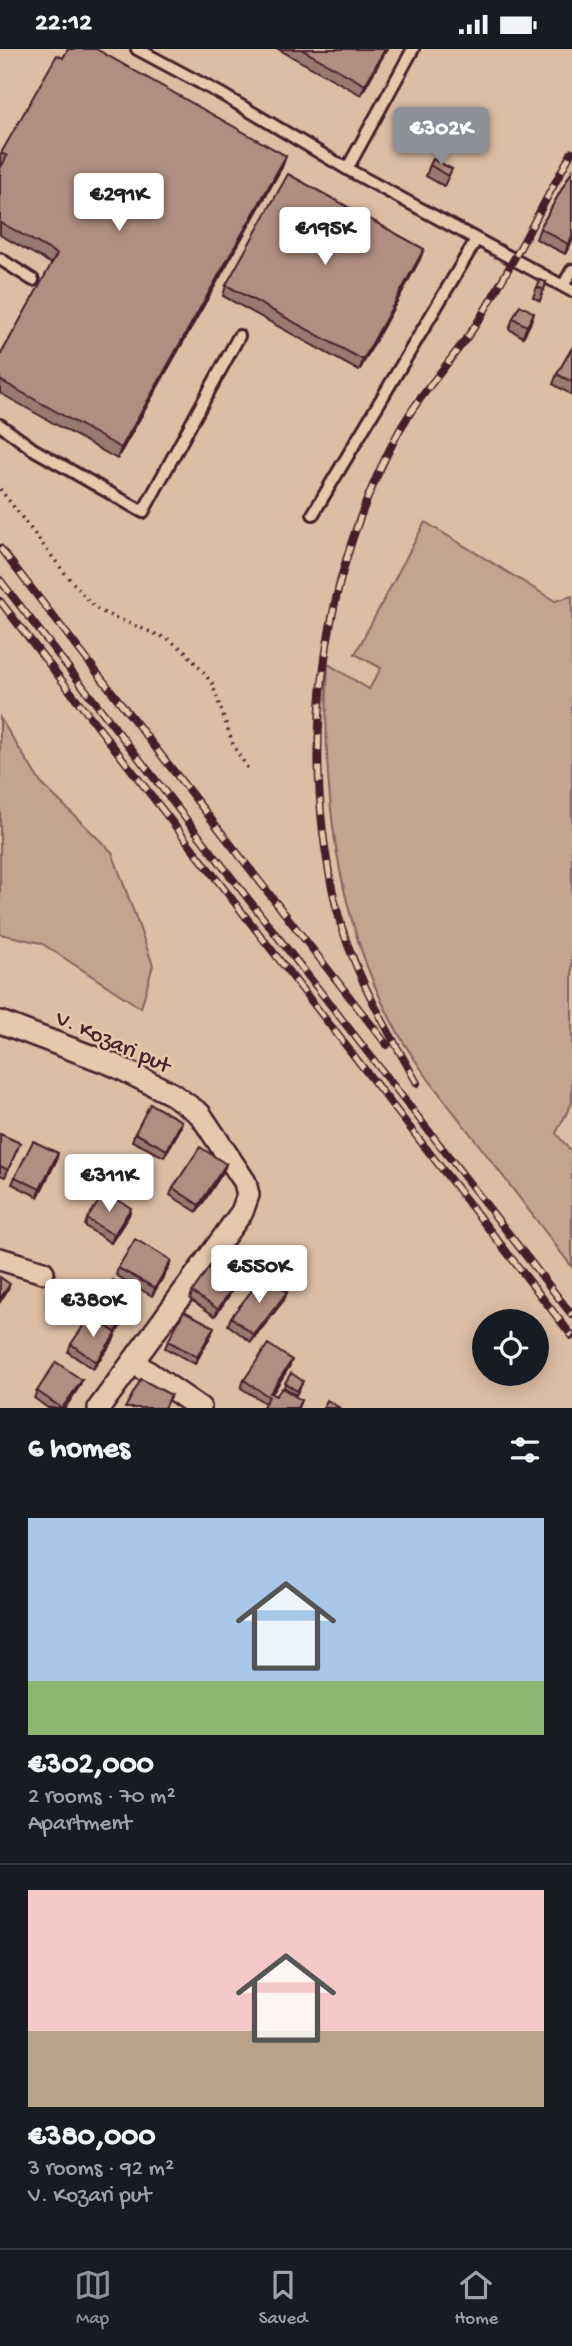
<!DOCTYPE html>
<html lang="en">
<head>
<meta charset="utf-8">
<style>
  :root { --surface:#171b24; --page:#20242c; --text:#f1f3f6; --muted:#9ea1a6; --line:#363941; --accent:#8c9099 }
  body { margin:0; font-family:"Gochi Hand",sans-serif; background:var(--page); color:var(--text); height:100vh; display:flex; flex-direction:column; font-size:26px; white-space:nowrap }
  * { box-sizing:border-box; margin:0 }
  p { font-size:23px; color:var(--muted) }
  .icon { flex:none; width:38px; height:38px; fill:none; stroke:currentColor; stroke-width:2; stroke-linecap:round; stroke-linejoin:round }
  .map { position:relative; height:1359px; overflow:hidden }
  .drawer { display:flex; flex-direction:column; background:var(--surface); flex:1 }
  .drawer>* { flex:none }
  .tools { position:absolute; left:472px; top:1260px; display:grid; gap:14px }
  .tools a { display:grid; place-items:center; width:77px; height:77px; border-radius:50%; background:var(--surface); box-shadow:0 4px 18px #0003; font-size:35px }
  .price { position:absolute; translate:-50% -60px; padding:0 16px; border-radius:7px; background:#fff; color:#222; font-size:23px; line-height:46px; filter:drop-shadow(0 2px 4px #0008) }
  .price::after { content:''; position:absolute; left:50%; top:42px; width:21px; height:16px; margin-left:-10px; background:inherit; clip-path:polygon(0 0,100% 0,50% 100%) }
  .price.selected { background:var(--accent); color:#fff }
  ul { padding:0; list-style:none }
  li { display:grid; align-content:center; gap:14px; height:371px; padding:0 28px }
  li+li { border-top:2px solid var(--line) }
  li span { display:grid; place-items:center; height:217px; border-radius:0px; color:#555 }
  li>.icon { margin-inline-start:auto }
  span .icon { width:126px; height:126px; fill:#fffc; stroke-width:1 }
  li b { font-size:30px }
  h2 { display:flex; justify-content:space-between; align-items:center; height:84px; padding:0 28px; font-size:30px }
  .status { display:flex; justify-content:space-between; align-items:center; height:49px; padding:0 35px; background:var(--surface); direction:ltr }
  .status svg { height:19px; fill:currentColor }
  .menu { display:flex; justify-content:space-around; align-items:center; height:98px; border-top:2px solid var(--line); background:var(--surface); font-size:19px; color:var(--muted) }
  .menu a { display:grid; justify-items:center; gap:4px }
  .menu .selected { color:var(--accent) }
  .map>svg:first-child { display:block }
  .green { fill:#c4a391; stroke:#87615e; stroke-width:2 }
  .lines { fill:none; stroke-linecap:round; stroke-linejoin:round }
  .lane-casing { stroke:#4a1f2b; stroke-width:16 }
  .street-casing { stroke:#4a1f2b; stroke-width:26 }
  .path { stroke:#4a1f2b; stroke-width:3.5; stroke-dasharray:2 5; stroke-linecap:butt }
  .lane { stroke:#e6c8ad; stroke-width:10 }
  .street { stroke:#e6c8ad; stroke-width:21 }
  .rail-casing { stroke:#4a1f2b; stroke-width:8 }
  .rail { stroke:#e6c8ad; stroke-width:5; stroke-dasharray:16; stroke-linecap:butt }
  .wall { fill:#987a6f; stroke:#4a1f2b; stroke-width:2 }
  .shaded-wall { fill:#7c635a; stroke:#4a1f2b; stroke-width:2 }
  .building { fill:#b18e81; stroke:#4a1f2b; stroke-width:2 }
  .labels { text-anchor:middle; stroke-width:5; stroke-linejoin:round; paint-order:stroke }
  .street-label { font-size:23px; fill:#4a1f2b; stroke:#e6c8ad }
</style>
</head>
<body>
<div class="status"><b>22:12</b><svg viewBox="0 0 49 12"><path d="M0 12V9h3v3zM5 12V6h3v6zM10 12V3h3v9zM15 12V0h3v12zM26 1h20v11H26zM47 4h2v5h-2z"/></svg></div>
<div class="map">
<svg width="572" height="1359" viewBox="0 0 572 1359">
  <rect width="100%" height="100%" fill="#ddbea5"/>
  <filter id="ink" filterUnits="userSpaceOnUse"><feTurbulence type="fractalNoise" baseFrequency=".0143" numOctaves="2"/><feDisplacementMap in="SourceGraphic" scale="14" xChannelSelector="R" yChannelSelector="G"/><feConvolveMatrix kernelMatrix="1 2 1 2 8 2 1 2 1" color-interpolation-filters="sRGB"/></filter>
  <g filter="url(#ink)">
    <path class="green" d="M 425,473 L 555,552 L 572,547 L 572,1054 L 556,1084 L 572,1104 L 572,1218 C 536,1171 501,1124 465,1078 C 439,1044 412,1011 392,973 C 335,865 321,735 328,615 L 369,640 L 381,619 L 355,605 Z
      M 0,669 L 41,734 L 112,803 L 153,916 L 141,959 L 41,894 L 0,885 Z"/>
    <g class="lines">
      <defs>
        <path id="lane" d="M 137,0 L 223,46 L 347,120 L 572,242
          M 347,120 L 413,0
          M 0,210 L 33,231
          M 563,237 L 572,221
          M 0,376 L 33,400 L 143,463 L 239,287
          M 313,465 L 476,191"/>
        <path id="street" d="M 0,973 L 114,1016 L 172,1045 L 200,1065 L 245,1133 L 248,1146 L 242,1163 L 99,1359
          M 0,1210 L 43,1223
          M 133,1313 L 200,1359"/>
      </defs>
      <use href="#lane" class="lane-casing"/>
      <use href="#street" class="street-casing"/>
      <path class="path" d="M 0,440 L 67,527 L 94,558 L 106,565 L 168,590 L 185,602 L 212,634 L 234,698 L 248,720"/>
      <use href="#lane" class="lane"/>
      <use href="#street" class="street"/>
      <defs>
        <path id="rail" d="M 0,499 L 387,996
          M 0,531 L 572,1266
          M 0,552 L 572,1287
          M 417,1034 C 386,978 351,920 336,857 C 299,699 321,529 397,386 C 419,345 452,312 477,274 C 511,219 540,160 572,103"/>
      </defs>
      <use href="#rail" class="rail-casing"/>
      <use href="#rail" class="rail"/>
    </g>
    <path class="wall" d="M 278,0 L 387,0 L 361,46 Z
      M 63,9 L 286,107 L 282,118 L 117,410 L 0,344 L 0,307 L 52,215 L 0,186 L 0,120 L 2,117 L 0,116 L 0,107 Z
      M 430,116 L 452,120 L 444,137 L 426,127 Z
      M 572,122 L 572,192 L 565,205 L 536,190 L 540,179 Z
      M 420,210 L 359,322 L 223,247 L 226,236 Z
      M 546,233 L 540,252 L 533,248 L 537,238 Z
      M 513,269 L 530,275 L 523,288 L 509,280 Z
      M 572,299 L 572,346 L 553,335 L 557,325 Z
      M 182,1072 L 180,1080 L 164,1108 L 132,1092 L 135,1084 Z
      M 0,1085 L 20,1094 L 5,1128 L 0,1126 Z
      M 56,1112 L 38,1148 L 12,1135 L 15,1128 Z
      M 226,1115 L 223,1123 L 197,1163 L 170,1146 L 173,1139 Z
      M 129,1166 L 111,1194 L 85,1177 L 87,1170 Z
      M 169,1218 L 152,1247 L 116,1226 L 118,1219 Z
      M 234,1239 L 215,1267 L 190,1250 L 192,1243 Z
      M 287,1243 L 284,1251 L 251,1293 L 228,1276 L 231,1268 Z
      M 138,1248 L 136,1255 L 116,1284 L 91,1266 L 93,1259 Z
      M 116,1284 L 113,1292 L 93,1320 L 68,1303 L 71,1295 Z
      M 211,1286 L 195,1315 L 165,1299 L 168,1292 Z
      M 289,1318 L 272,1345 L 276,1347 L 301,1351 L 298,1359 L 265,1354 L 241,1339 L 244,1331 Z
      M 82,1331 L 79,1338 L 65,1359 L 48,1359 L 34,1349 L 37,1342 Z
      M 285,1334 L 302,1335 L 296,1346 L 284,1338 Z"/>
    <path class="shaded-wall" d="M 385,0 L 387,0 L 361,46 L 365,36 Z
      M 286,107 L 282,118 L 117,410 L 121,399 Z
      M 572,188 L 572,192 L 565,205 L 568,195 Z
      M 424,200 L 420,210 L 359,322 L 363,311 Z
      M 534,264 L 530,275 L 523,288 L 527,277 Z
      M 182,1072 L 180,1080 L 164,1108 L 167,1101 Z
      M 58,1104 L 56,1112 L 38,1148 L 40,1140 Z
      M 226,1115 L 223,1123 L 197,1163 L 199,1156 Z
      M 131,1159 L 129,1166 L 111,1194 L 114,1186 Z
      M 171,1211 L 169,1218 L 152,1247 L 155,1239 Z
      M 237,1232 L 234,1239 L 215,1267 L 218,1260 Z
      M 10,1235 L 7,1242 L 0,1253 L 0,1250 Z
      M 287,1243 L 284,1251 L 251,1293 L 254,1286 Z
      M 138,1248 L 136,1255 L 116,1284 L 119,1276 Z
      M 214,1278 L 211,1286 L 195,1315 L 197,1308 Z
      M 116,1284 L 113,1292 L 93,1320 L 96,1313 Z
      M 292,1311 L 289,1318 L 268,1351 L 270,1344 Z
      M 82,1331 L 79,1338 L 65,1359 L 62,1359 Z"/>
    <path class="building" d="M 68,0 L 96,0 L 286,107 L 121,399 L 0,331 L 0,307 L 57,205 L 0,173 L 0,120 L 7,107 L 1,104 L 57,6 L 63,9 Z
      M 301,0 L 385,0 L 365,36 Z
      M 433,110 L 452,120 L 448,127 L 430,116 Z
      M 572,122 L 572,188 L 568,195 L 540,179 Z
      M 288,125 L 424,200 L 363,311 L 226,236 Z
      M 541,231 L 546,233 L 544,241 L 537,238 Z
      M 520,256 L 534,264 L 527,277 L 513,269 Z
      M 572,299 L 572,333 L 557,325 Z
      M 150,1055 L 182,1072 L 167,1101 L 135,1084 Z
      M 0,1085 L 20,1094 L 8,1121 L 0,1117 Z
      M 33,1092 L 58,1104 L 40,1140 L 15,1128 Z
      M 200,1098 L 226,1115 L 199,1156 L 173,1139 Z
      M 105,1143 L 131,1159 L 114,1186 L 87,1170 Z
      M 135,1190 L 171,1211 L 155,1239 L 118,1219 Z
      M 212,1214 L 237,1232 L 218,1260 L 192,1243 Z
      M 264,1226 L 287,1243 L 254,1286 L 231,1268 Z
      M 0,1228 L 10,1235 L 0,1250 Z
      M 113,1231 L 138,1248 L 119,1276 L 93,1259 Z
      M 184,1262 L 214,1278 L 197,1308 L 168,1292 Z
      M 90,1267 L 116,1284 L 96,1313 L 71,1295 Z
      M 268,1295 L 292,1311 L 270,1344 L 276,1347 L 282,1339 L 301,1351 L 297,1359 L 262,1359 L 269,1348 L 244,1331 Z
      M 56,1313 L 82,1331 L 62,1359 L 37,1342 Z
      M 291,1324 L 303,1332 L 297,1342 L 285,1334 Z
      M 141,1330 L 171,1346 L 164,1359 L 125,1359 Z
      M 327,1351 L 340,1359 L 323,1359 Z"/>
  </g>
  <g class="labels">
    <g class="street-label">
      <text transform="translate(114 991) rotate(24)" y="8">V. Kozari put</text>
    </g>
  </g>
</svg>
<div class="tools">
<a><svg class="icon" aria-label="locate" viewBox="0 0 24 24"><circle cx="12" cy="12" r="6"/><path d="M12 2v4M12 18v4M2 12h4M18 12h4"/></svg></a>
</div>
<b class="price selected" style="left:441px;top:118px">€302K</b>
<b class="price" style="left:119px;top:184px">€291K</b>
<b class="price" style="left:325px;top:218px">€195K</b>
<b class="price" style="left:109px;top:1165px">€311K</b>
<b class="price" style="left:259px;top:1256px">€550K</b>
<b class="price" style="left:93px;top:1290px">€380K</b>
</div>
<section class="drawer">
<h2>6 homes<svg class="icon" aria-label="filters" viewBox="0 0 24 24"><path d="M4 7h16M4 17h16"/><circle cx="9" cy="7" r="2"/><circle cx="15" cy="17" r="2"/></svg></h2>
<ul>
<li><span style="background:linear-gradient(#a9c7e8 75%,#8fb573 0)"><svg class="icon" aria-label="home" viewBox="0 0 24 24"><path d="M3 11l9-7 9 7M6 9v11h12V9"/></svg></span><div><b>€302,000</b><p>2 rooms · 70 m²</p><p>Apartment</p></div></li>
<li><span style="background:linear-gradient(#f6c9c9 65%,#b9a48a 0)"><svg class="icon" aria-label="home" viewBox="0 0 24 24"><path d="M3 11l9-7 9 7M6 9v11h12V9"/></svg></span><div><b>€380,000</b><p>3 rooms · 92 m²</p><p>V. Kozari put</p></div></li>
</ul>
</section>
<nav class="menu">
<a class="selected"><svg class="icon" aria-label="map" viewBox="0 0 24 24"><path d="M3 6l6-2 6 2 6-2v14l-6 2-6-2-6 2zM9 4v14M15 6v14"/></svg>Map</a>
<a><svg class="icon" aria-label="saved" viewBox="0 0 24 24"><path d="M7 4h10v16l-5-4-5 4z"/></svg>Saved</a>
<a><svg class="icon" aria-label="home" viewBox="0 0 24 24"><path d="M3 11l9-7 9 7M6 9v11h12V9"/></svg>Home</a>
</nav>
</body>
</html>
